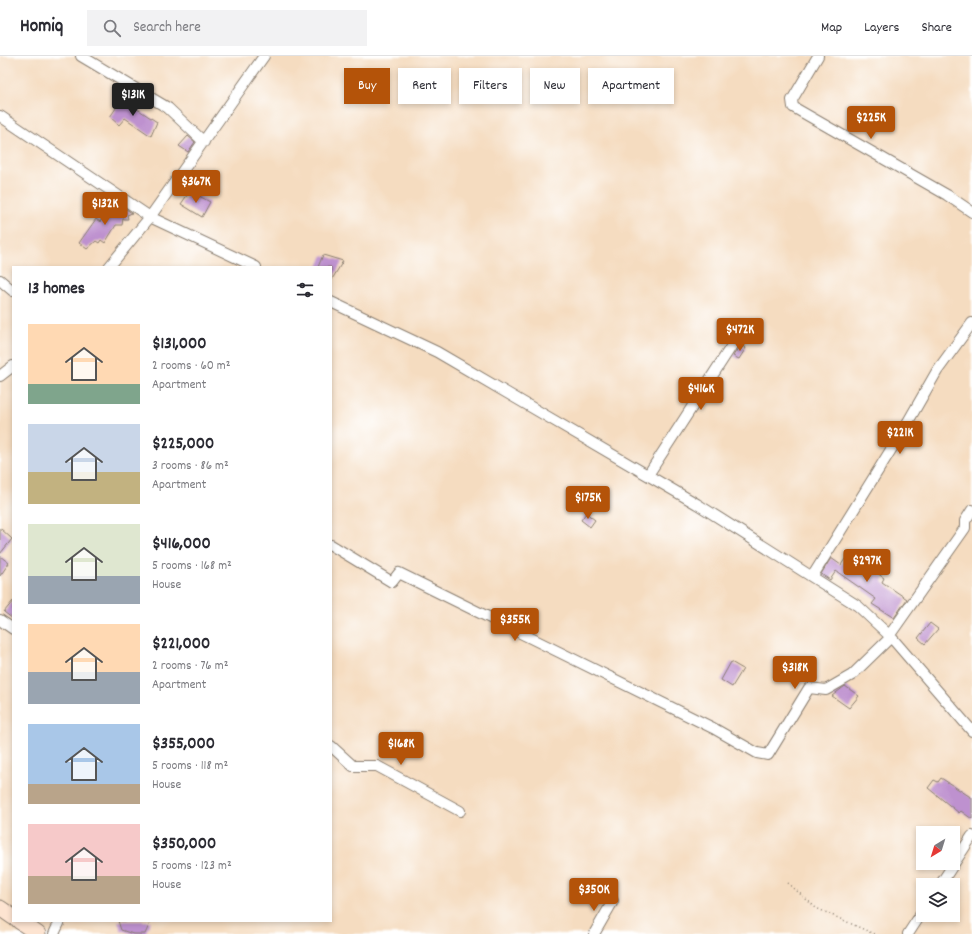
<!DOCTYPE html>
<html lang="en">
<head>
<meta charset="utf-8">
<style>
  :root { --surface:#fff; --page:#f2f2f3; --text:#2b2b33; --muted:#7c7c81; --line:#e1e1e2; --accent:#b45309 }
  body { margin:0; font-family:Dekko,sans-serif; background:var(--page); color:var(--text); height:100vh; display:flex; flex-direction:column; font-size:15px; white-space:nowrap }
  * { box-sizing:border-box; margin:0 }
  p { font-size:13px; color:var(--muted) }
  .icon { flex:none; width:22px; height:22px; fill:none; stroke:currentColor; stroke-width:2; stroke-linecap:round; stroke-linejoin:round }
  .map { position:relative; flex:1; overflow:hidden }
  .drawer { position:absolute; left:12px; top:210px; width:320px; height:656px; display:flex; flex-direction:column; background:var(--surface); border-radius:0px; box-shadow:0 2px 6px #0003 }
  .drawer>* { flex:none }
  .hud { position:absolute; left:344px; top:12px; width:380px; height:36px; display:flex; gap:8px }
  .needle { width:26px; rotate:218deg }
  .tools { position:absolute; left:916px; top:770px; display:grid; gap:8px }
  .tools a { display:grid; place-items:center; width:44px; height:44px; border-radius:0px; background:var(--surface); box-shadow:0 2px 6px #0003; font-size:20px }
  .price { position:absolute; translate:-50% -34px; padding:0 9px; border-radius:4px; background:var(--accent); color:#fff; font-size:13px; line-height:26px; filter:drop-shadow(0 1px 2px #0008) }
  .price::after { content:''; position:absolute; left:50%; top:24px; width:12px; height:9px; margin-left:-6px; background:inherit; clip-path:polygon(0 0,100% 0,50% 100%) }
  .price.on { background:#222; color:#fff }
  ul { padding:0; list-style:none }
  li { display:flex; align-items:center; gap:12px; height:100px; padding:0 16px }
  li span { display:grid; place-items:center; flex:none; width:112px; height:80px; border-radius:0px; color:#555 }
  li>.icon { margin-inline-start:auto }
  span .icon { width:48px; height:48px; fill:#fffc; stroke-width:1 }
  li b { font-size:17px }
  h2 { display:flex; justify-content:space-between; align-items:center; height:48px; padding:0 16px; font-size:17px }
  .tag { padding:0 14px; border-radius:0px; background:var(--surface); box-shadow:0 2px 6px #0003; font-size:14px; line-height:36px }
  .tag.on { background:var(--accent); color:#fff }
  header { display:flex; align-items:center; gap:24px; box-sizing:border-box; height:56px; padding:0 20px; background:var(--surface); border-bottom:1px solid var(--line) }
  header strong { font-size:19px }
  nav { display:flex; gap:22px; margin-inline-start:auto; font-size:14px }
  .search { width:280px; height:36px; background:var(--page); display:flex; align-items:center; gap:10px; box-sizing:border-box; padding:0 14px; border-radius:0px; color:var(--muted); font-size:15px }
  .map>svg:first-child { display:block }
  .building { fill:#be91cf }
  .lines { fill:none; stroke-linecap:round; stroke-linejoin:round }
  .street-casing { stroke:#887c6e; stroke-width:12 }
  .secondary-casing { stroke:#887c6e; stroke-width:17 }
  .path { stroke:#887c6e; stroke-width:1.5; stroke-dasharray:1 3; stroke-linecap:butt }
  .street { stroke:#fff; stroke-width:10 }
  .secondary { stroke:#fde4d1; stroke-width:15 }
</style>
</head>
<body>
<header>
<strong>Homiq</strong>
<div class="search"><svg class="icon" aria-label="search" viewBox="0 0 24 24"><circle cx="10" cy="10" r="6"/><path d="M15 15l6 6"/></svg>Search here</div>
<nav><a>Map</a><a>Layers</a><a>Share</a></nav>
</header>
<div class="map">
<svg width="972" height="878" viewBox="0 0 972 878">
  <rect width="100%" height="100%" fill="#fff"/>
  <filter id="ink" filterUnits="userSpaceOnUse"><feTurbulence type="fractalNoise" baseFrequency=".025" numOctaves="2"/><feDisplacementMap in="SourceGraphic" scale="8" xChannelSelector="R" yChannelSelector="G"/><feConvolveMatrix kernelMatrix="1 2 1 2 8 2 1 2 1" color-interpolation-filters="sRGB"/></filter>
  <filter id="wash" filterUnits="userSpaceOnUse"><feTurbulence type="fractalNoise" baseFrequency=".012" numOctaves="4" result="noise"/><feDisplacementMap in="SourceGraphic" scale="16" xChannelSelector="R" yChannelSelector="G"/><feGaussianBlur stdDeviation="0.9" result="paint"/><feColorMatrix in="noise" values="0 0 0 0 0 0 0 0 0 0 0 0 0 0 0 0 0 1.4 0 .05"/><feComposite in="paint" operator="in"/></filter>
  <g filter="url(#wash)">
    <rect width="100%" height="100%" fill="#f5dcc0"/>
    <g id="blocks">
      <path class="building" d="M 122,43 L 157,66 L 151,80 L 125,62 L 119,69 L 110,61 Z
        M 188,80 L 195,86 L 188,96 L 179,90 Z
        M 190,135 L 210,146 L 202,161 L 181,148 Z
        M 114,145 L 132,157 L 127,159 L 128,163 L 123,163 L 122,169 L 116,169 L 105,187 L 101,184 L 99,187 L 96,185 L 87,193 L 79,187 L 96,163 L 100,166 Z
        M 323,199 L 343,205 L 331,225 L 331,211 L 318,211 Z
        M 740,289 L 746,292 L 739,303 L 733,300 Z
        M 586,457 L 595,464 L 590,471 L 581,464 Z
        M 0,472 L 12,483 L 0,498 Z
        M 849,497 L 884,522 L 882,526 L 907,543 L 894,562 L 872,548 L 876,543 L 836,515 L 830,524 L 821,518 L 831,502 L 841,509 Z
        M 0,500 L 9,507 L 0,520 Z
        M 13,545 L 13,563 L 4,556 Z
        M 930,567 L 938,573 L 925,588 L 918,582 Z
        M 731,606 L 743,613 L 732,631 L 721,624 Z
        M 845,630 L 859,640 L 849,652 L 832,640 Z
        M 941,722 L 972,742 L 972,763 L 961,755 L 959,757 L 928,732 L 934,724 L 938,726 Z
        M 118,865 L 151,865 L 145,878 L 133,878 L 121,874 Z"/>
    </g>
  </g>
  <g filter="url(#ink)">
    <use href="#blocks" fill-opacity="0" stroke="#887c6e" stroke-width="1"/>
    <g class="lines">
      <defs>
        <path id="street" d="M 81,0 L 168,52 L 204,86
          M 818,0 L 792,44 L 793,51 L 947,139 L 972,156
          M 0,60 L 150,161 L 256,211
          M 109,211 L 150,161 L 264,0
          M 0,224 L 13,235
          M 331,246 L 437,296 L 697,448 L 858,550 L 891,581 L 972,675
          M 0,320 L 13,310
          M 648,419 L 738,280
          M 331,489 L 392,526 L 399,517 L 713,672 L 757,697 L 768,699 L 809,632 L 826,634 L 852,619 L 891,581
          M 812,521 L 905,371 L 937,315 L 972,267
          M 0,564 L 13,573
          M 889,580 L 965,472 L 965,465 L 972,454
          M 331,690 L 353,710 L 377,710 L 460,755
          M 940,829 L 972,780
          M 54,878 L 60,865
          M 594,878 L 613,845
          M 908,878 L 923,855"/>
        <path id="secondary" d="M 0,852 L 13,861
          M 19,865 L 38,878"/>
      </defs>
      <use href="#street" class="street-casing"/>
      <use href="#secondary" class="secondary-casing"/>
      <path class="path" d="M 788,827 L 816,852 L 874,878"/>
      <use href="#street" class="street"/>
      <use href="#secondary" class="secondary"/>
    </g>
  </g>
</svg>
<div class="tools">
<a><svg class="needle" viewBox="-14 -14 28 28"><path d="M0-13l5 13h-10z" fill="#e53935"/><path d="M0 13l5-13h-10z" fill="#7c7c81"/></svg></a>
<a><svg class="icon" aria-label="layers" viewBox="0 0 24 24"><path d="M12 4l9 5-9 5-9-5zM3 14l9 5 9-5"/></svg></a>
</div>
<b class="price on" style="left:133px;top:61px">$131K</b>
<b class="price" style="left:871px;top:84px">$225K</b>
<b class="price" style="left:196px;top:148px">$367K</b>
<b class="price" style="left:105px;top:170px">$132K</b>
<b class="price" style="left:740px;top:296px">$472K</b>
<b class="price" style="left:701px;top:355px">$416K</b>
<b class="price" style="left:900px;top:399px">$221K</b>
<b class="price" style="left:588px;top:464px">$175K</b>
<b class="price" style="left:867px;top:527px">$297K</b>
<b class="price" style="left:515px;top:586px">$355K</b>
<b class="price" style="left:795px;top:634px">$318K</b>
<b class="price" style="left:401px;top:710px">$168K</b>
<b class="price" style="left:594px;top:856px">$350K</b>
<div class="hud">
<a class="tag on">Buy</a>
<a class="tag">Rent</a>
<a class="tag">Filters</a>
<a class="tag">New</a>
<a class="tag">Apartment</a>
</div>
<section class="drawer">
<h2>13 homes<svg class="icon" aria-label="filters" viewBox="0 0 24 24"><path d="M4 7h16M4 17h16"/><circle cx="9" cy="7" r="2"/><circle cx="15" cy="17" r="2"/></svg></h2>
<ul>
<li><span style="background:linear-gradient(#ffd9b3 75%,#7fa58c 0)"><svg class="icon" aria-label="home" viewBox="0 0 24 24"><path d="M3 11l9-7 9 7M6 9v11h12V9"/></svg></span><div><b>$131,000</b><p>2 rooms · 60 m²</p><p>Apartment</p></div></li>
<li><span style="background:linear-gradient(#c9d6e8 60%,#c2b280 0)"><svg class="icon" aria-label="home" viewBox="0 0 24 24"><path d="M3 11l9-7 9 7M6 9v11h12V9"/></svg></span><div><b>$225,000</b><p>3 rooms · 86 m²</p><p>Apartment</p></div></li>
<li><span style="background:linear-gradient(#dfe7d0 65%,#9aa5b1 0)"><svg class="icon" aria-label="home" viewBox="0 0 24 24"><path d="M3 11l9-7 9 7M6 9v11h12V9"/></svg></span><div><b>$416,000</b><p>5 rooms · 168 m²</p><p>House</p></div></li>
<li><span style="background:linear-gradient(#ffd9b3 60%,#9aa5b1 0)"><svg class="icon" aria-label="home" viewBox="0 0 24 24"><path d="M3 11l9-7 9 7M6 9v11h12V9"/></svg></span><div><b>$221,000</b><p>2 rooms · 76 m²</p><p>Apartment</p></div></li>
<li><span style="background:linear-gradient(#a9c7e8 75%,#b9a48a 0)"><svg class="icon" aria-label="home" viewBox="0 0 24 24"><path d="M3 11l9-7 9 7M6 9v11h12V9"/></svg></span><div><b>$355,000</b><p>5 rooms · 118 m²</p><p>House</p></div></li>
<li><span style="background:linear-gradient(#f6c9c9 65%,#b9a48a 0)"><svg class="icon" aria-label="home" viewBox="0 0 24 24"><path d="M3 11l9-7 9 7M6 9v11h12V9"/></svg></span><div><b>$350,000</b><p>5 rooms · 123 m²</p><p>House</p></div></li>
</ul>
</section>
</div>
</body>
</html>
